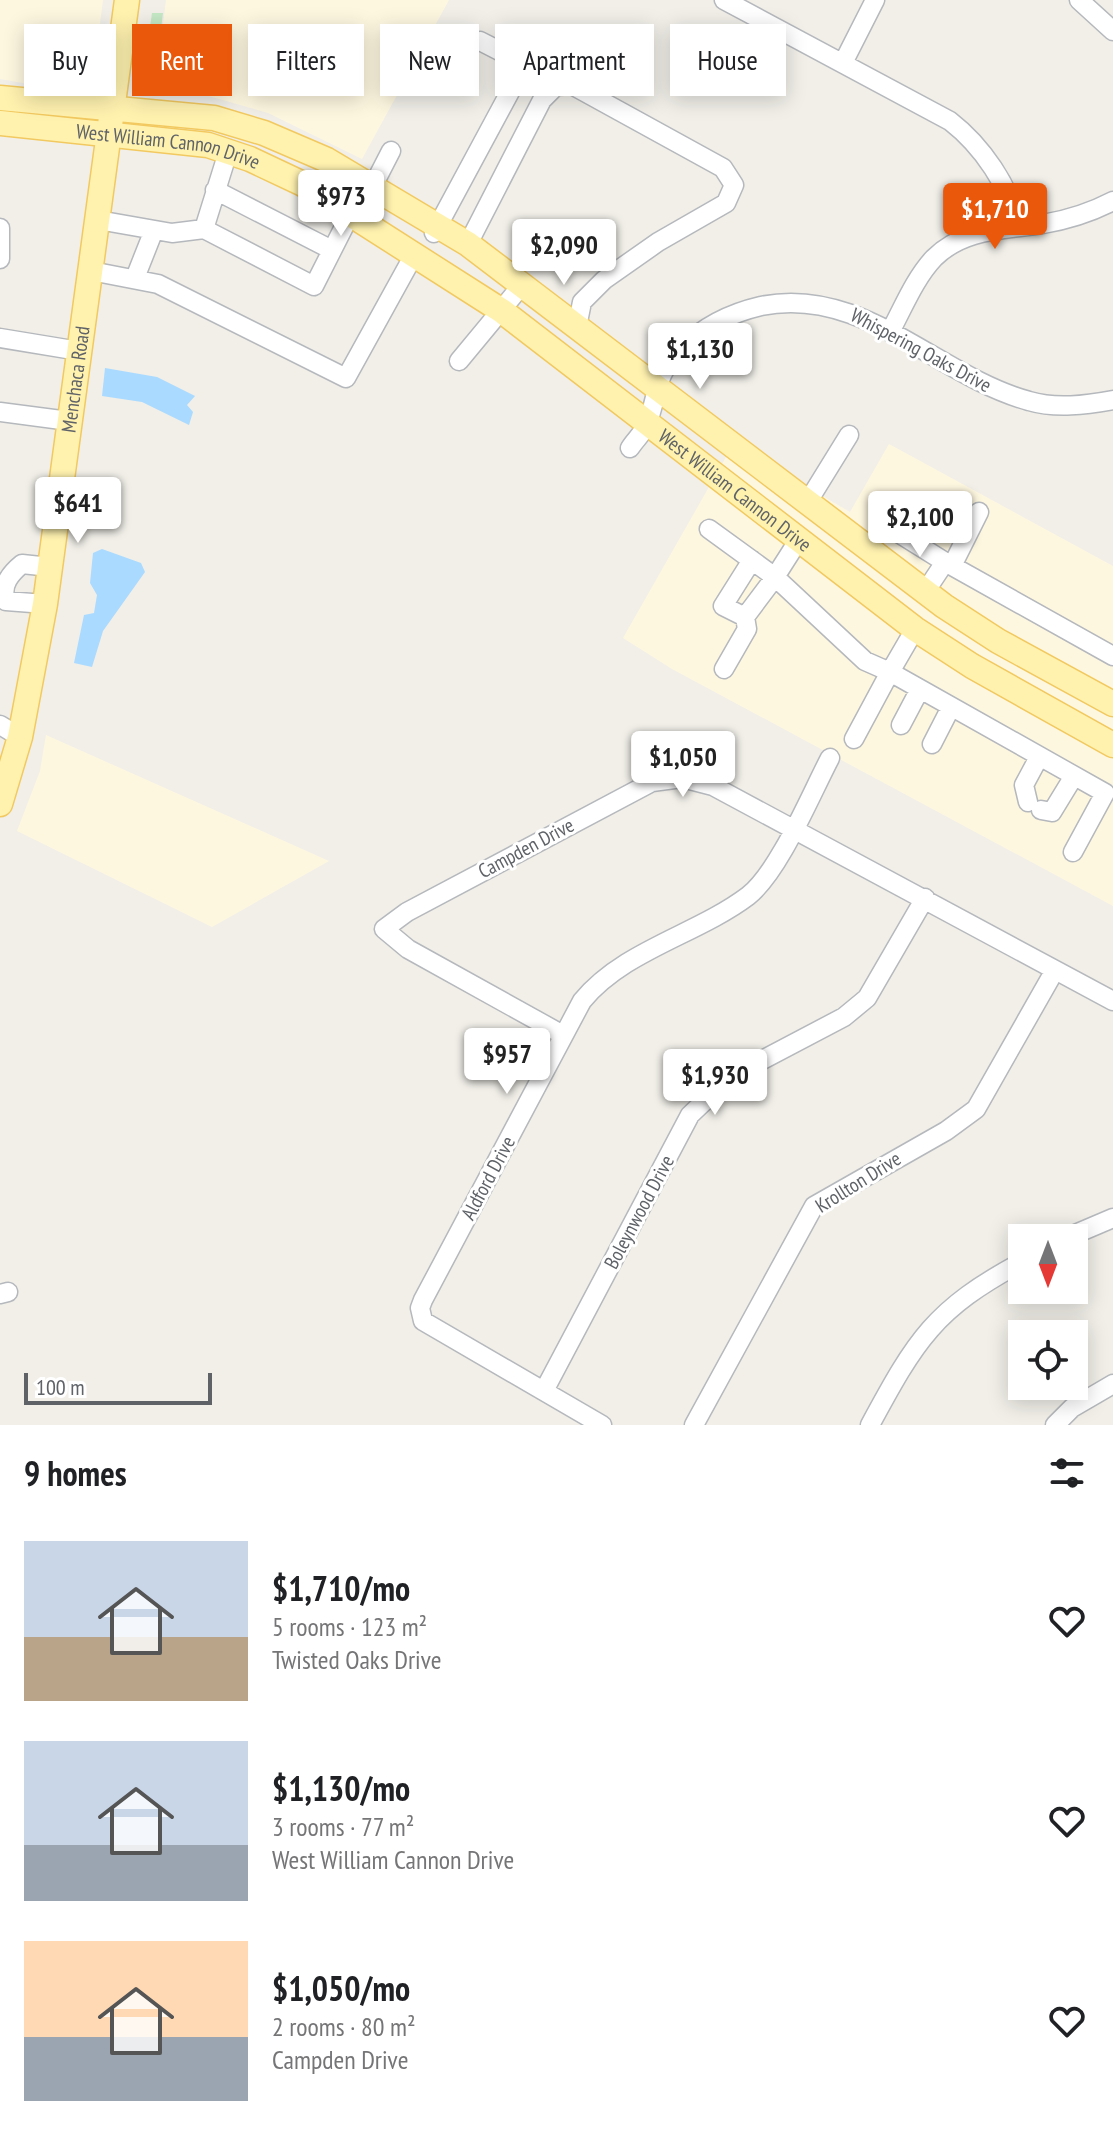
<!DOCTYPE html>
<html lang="en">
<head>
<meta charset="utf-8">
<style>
  :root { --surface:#fff; --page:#f6f6f6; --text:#202124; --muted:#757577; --accent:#ea580c }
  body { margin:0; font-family:"PT Sans Narrow",sans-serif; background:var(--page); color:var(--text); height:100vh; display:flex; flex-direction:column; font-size:30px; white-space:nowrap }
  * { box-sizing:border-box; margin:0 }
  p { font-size:26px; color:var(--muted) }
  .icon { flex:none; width:44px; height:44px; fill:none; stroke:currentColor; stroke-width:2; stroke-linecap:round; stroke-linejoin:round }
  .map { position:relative; height:1425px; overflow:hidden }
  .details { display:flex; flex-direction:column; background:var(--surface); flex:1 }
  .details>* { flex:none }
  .guide { position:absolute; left:24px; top:24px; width:1066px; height:72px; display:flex; gap:16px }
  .needle { width:52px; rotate:180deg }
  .fabs { position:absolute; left:1008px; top:1224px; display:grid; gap:16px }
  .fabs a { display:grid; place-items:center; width:80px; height:80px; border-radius:0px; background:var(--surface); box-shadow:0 4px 20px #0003; font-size:40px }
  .scale { position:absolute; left:24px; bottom:20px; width:188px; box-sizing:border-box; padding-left:8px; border:4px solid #5f6368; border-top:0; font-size:22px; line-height:28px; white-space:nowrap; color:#5f6368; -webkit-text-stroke:6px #fff; paint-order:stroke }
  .price { position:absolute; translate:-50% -68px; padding:0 18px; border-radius:8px; background:#fff; color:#222; font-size:26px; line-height:52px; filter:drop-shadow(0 2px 4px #0008) }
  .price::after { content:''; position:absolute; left:50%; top:48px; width:24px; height:18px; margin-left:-12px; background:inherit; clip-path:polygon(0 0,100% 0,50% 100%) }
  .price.active { background:var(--accent); color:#fff }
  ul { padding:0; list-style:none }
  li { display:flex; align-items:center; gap:24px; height:200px; padding:0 24px }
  li span { display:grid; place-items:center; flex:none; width:224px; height:160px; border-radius:0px; color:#555 }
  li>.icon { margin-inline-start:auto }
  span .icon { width:96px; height:96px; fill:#fffc; stroke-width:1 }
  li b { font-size:34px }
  h2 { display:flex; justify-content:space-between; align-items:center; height:96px; padding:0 24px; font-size:34px }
  .tag { padding:0 28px; border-radius:0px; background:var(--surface); box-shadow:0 4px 20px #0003; font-size:28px; line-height:72px }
  .tag.active { background:var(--accent); color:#fff }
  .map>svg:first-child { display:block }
  .commercial { fill:#fef7e0 }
  .green { fill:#c5e8c5 }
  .water { fill:#aadaff }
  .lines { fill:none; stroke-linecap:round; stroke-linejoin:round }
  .minor-casing { stroke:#b5b8bc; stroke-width:21 }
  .major-casing { stroke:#f2c960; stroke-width:27 }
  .minor { stroke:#fff; stroke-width:18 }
  .major { stroke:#fff2af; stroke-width:24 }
  .labels { text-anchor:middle; stroke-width:6; stroke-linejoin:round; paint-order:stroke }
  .street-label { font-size:20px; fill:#5f6368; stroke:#fff }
</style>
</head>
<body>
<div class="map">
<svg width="1113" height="1425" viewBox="0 0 1113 1425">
  <rect width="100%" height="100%" fill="#f1efe8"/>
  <path class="commercial" d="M 0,0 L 103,0 L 92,84 L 79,93 L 0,79 Z
    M 166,0 L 449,0 L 362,159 L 268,113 L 205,95 L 155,88 Z
    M 738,436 L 795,480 L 850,512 L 889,444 L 1113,566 L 1113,906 L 672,669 L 623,638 Z
    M 46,735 L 329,861 L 212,927 L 17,831 L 40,771 Z"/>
  <path class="green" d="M 152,13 L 163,13 L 155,77 L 143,75 Z"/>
  <path class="water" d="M 105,368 L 157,377 L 195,396 L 187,405 L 193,412 L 189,425 L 142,402 L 102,396 Z
    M 102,549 L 141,563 L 145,572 L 103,631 L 92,667 L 74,663 L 84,615 L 94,613 L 97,595 L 90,583 L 93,553 Z"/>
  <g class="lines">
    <defs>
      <path id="minor" d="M 724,0 L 950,121 C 981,145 1011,187 1018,227
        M 1079,0 L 1113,31
        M 843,63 L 875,0
        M 228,152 L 204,229 L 314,286 L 350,215
        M 373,186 L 391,151
        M 215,190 L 332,250
        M 98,220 L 172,233 L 204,229
        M 0,228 L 0,259
        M 434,233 L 525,64 L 480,41
        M 468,244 L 542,100 L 556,86 L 572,85 L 723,168 L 734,185 L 726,203 L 658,242 L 604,280 L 582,302 L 577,327
        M 91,271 L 158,284 L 346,378 L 415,253
        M 135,278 L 154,230
        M 890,332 C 903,308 915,278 934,258 C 964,228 1005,230 1043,224 C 1067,220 1092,212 1113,201
        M 0,338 L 79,351
        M 459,361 L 522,285
        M 0,412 L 69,421
        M 630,448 C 635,440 644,432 647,424 C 660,390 653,377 682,348 C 703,327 731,313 761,306 C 863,285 937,376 1029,401 C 1056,409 1086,405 1113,400
        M 807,503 L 849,435
        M 881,522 L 945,562 L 925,592
        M 709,529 L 775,577 L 745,617 L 723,606 L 752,560
        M 798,541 L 775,577 L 865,661 L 890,672 L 854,739
        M 945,562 L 1113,656
        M 952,566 L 979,512
        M 45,604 L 6,601 C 0,585 11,573 22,564 L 50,567
        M 915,629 L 890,672 L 1105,793 L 1073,852
        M 724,669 L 747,629 L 745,617
        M 0,725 L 20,737
        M 901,725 L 920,689
        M 932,744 L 951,707
        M 1028,802 L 1024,785 L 1039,757
        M 1041,810 L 1052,812 L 1074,776
        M 563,1035 L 408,949 L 384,929 L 407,912 L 652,782 L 682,778 L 713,786 L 1113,1001
        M 1066,1238 L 1113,1218
        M 0,1294 L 8,1292
        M 545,1389 L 690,1115 L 730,1077 L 844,1017 L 867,998 L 925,898
        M 602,1425 L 423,1321 L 420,1308 L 423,1300 L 582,1001 C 624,950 696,935 748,896 C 779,872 811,794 830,758
        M 694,1425 L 814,1206 L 946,1131 L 976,1109 L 1055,970
        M 870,1425 C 916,1340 934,1309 1022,1262
        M 1055,1425 L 1072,1408 L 1113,1384"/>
      <g id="major">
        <path d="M 0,98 L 214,118 L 264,133 L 327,160 L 468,244 L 944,606 L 998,641 L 1113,704"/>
        <path id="s1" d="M 0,123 L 208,145 L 250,159 L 303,184 L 502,311 L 915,629 L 972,666 L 1113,745"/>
        <path id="s2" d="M 0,804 L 20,737 L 45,604 L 127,0"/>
      </g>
    </defs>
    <use href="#minor" class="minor-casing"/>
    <use href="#major" class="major-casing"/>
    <use href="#minor" class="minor"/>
    <use href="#major" class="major"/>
  </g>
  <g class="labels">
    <g class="street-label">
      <text dy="7" stroke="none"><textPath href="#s1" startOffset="170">West William Cannon Drive</textPath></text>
      <text transform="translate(921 350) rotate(28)" y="7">Whispering Oaks Drive</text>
      <text dy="7" stroke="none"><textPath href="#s2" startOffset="432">Menchaca Road</textPath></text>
      <text dy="7" stroke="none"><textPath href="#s1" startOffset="842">West William Cannon Drive</textPath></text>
      <text transform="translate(526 848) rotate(-28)" y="7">Campden Drive</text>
      <text transform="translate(488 1178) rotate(-62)" y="7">Aldford Drive</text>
      <text transform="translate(858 1182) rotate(-32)" y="7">Krollton Drive</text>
      <text transform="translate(639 1212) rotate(-62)" y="7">Boleynwood Drive</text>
    </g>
  </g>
</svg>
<div class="fabs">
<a><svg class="needle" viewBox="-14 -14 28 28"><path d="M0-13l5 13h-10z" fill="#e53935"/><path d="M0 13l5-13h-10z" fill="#757577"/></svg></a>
<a><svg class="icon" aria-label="locate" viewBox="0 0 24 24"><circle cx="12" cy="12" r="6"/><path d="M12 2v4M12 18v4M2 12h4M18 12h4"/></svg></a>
</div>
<div class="scale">100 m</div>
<b class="price" style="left:341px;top:238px">$973</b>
<b class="price active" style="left:995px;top:251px">$1,710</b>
<b class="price" style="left:564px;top:287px">$2,090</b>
<b class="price" style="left:700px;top:391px">$1,130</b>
<b class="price" style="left:78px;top:545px">$641</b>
<b class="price" style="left:920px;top:559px">$2,100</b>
<b class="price" style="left:683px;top:799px">$1,050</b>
<b class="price" style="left:507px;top:1096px">$957</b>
<b class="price" style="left:715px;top:1117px">$1,930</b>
<div class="guide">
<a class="tag">Buy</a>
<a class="tag active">Rent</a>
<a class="tag">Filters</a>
<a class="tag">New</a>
<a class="tag">Apartment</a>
<a class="tag">House</a>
</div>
</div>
<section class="details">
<h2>9 homes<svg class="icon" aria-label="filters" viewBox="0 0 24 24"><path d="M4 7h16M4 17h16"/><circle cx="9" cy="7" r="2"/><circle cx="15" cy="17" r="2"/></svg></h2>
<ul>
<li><span style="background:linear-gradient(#c9d6e8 60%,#b9a48a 0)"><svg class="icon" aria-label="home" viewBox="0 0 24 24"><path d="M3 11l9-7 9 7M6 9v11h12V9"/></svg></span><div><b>$1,710/mo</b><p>5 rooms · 123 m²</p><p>Twisted Oaks Drive</p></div><svg class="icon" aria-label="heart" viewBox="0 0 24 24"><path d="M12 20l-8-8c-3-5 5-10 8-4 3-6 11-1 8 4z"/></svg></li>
<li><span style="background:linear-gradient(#c9d6e8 65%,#9aa5b1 0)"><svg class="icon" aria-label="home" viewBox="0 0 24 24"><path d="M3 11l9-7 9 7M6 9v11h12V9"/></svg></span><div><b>$1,130/mo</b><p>3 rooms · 77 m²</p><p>West William Cannon Drive</p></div><svg class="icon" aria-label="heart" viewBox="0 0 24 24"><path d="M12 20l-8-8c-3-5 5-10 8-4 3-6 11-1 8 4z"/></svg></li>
<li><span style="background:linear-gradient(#ffd9b3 60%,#9aa5b1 0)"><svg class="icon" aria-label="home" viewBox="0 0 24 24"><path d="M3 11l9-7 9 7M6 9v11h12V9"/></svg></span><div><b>$1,050/mo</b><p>2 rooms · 80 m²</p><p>Campden Drive</p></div><svg class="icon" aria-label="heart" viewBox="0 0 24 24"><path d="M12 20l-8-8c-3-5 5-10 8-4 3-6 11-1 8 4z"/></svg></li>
</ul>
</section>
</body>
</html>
